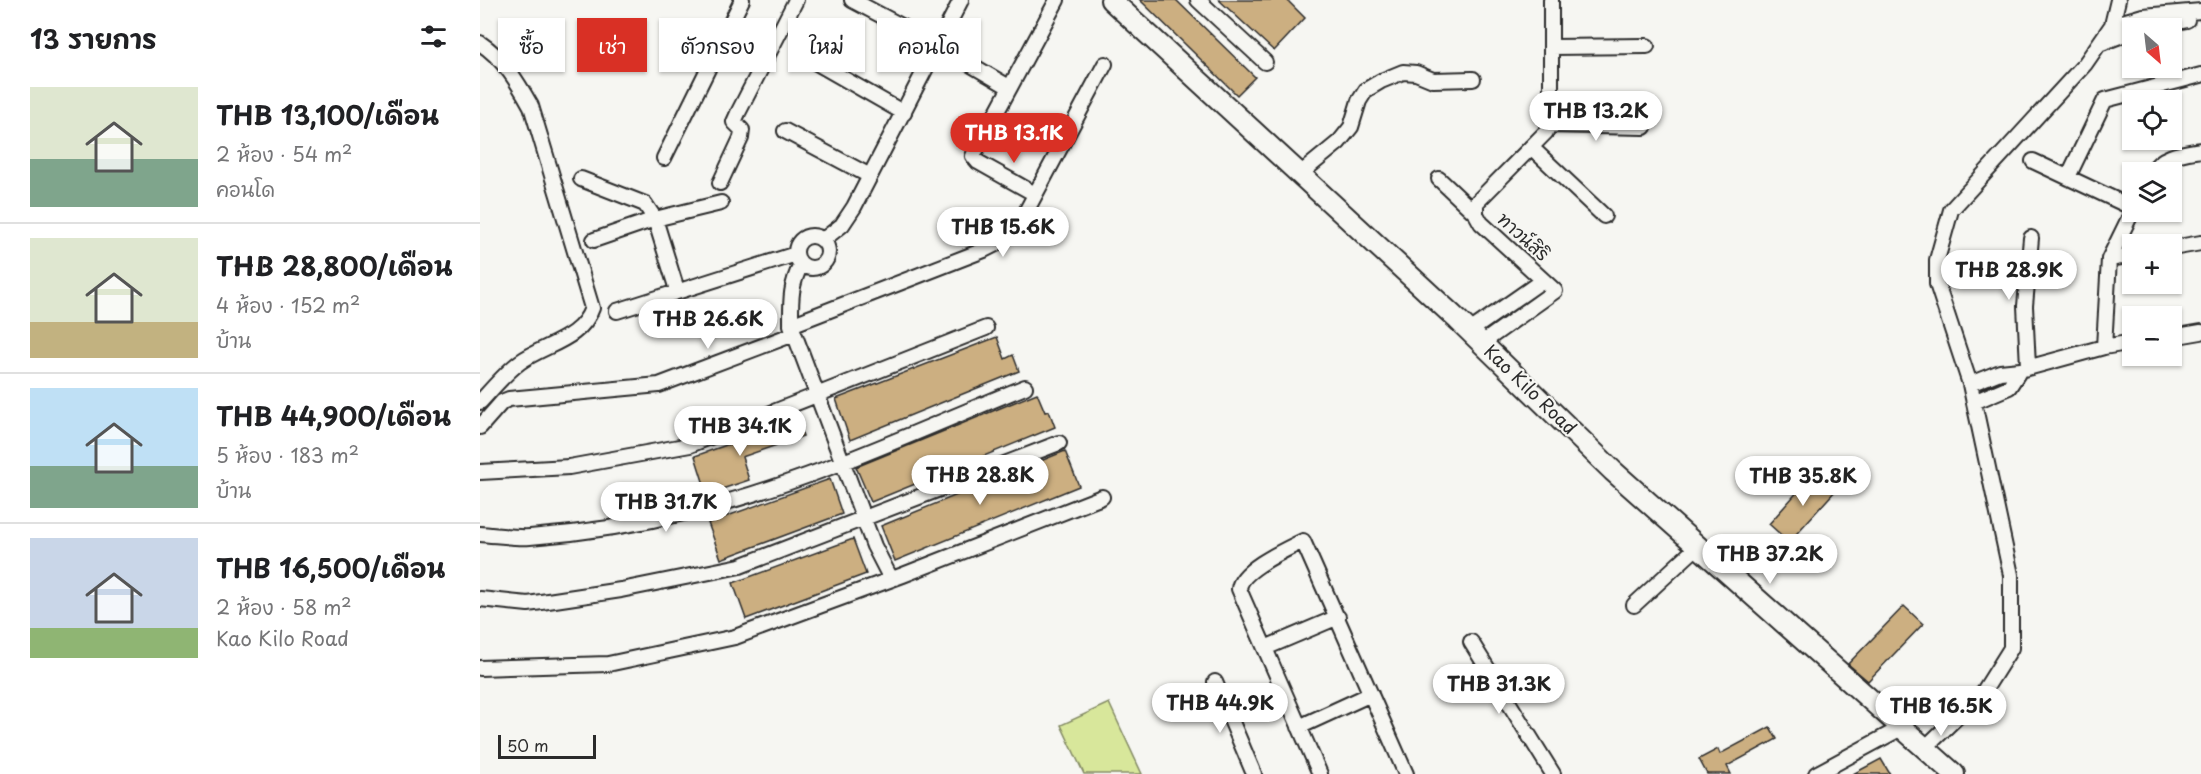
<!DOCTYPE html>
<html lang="th">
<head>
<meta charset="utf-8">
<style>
  :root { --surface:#fff; --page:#f2f2f2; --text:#202124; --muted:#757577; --line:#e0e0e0; --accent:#d93025 }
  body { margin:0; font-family:"Playpen Sans","Playpen Sans Thai",sans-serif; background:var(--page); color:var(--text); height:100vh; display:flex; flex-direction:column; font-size:22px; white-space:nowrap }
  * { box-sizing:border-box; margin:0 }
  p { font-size:20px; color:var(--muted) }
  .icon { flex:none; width:33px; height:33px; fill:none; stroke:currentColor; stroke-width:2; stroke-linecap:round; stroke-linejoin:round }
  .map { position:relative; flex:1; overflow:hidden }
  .panel { display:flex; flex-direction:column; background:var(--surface); width:480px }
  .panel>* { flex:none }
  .guide { position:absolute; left:18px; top:18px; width:570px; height:54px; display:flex; gap:12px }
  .needle { width:39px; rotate:152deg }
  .controls { position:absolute; left:1642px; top:18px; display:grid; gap:12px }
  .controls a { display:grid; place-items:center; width:60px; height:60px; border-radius:0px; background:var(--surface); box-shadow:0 2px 4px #0004; font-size:30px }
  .scale { position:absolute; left:18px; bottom:15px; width:98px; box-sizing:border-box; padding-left:6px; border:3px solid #2b2b2b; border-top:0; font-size:16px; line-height:21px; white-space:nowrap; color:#2b2b2b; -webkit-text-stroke:4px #f6f6f2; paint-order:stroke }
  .price { position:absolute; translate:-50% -51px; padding:0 14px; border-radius:21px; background:#fff; color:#222; font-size:20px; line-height:39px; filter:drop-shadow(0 2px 3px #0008) }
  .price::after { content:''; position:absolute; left:50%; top:36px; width:18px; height:14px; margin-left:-9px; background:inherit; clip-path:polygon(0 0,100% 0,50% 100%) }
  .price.active { background:var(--accent); color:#fff }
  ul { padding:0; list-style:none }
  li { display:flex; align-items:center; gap:18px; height:150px; padding:0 30px }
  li+li { border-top:2px solid var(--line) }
  li span { display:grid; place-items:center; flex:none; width:168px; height:120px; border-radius:0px; color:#555 }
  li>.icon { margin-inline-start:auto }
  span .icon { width:72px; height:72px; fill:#fffc; stroke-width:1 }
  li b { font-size:26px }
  h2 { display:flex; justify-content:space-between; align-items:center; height:72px; padding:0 30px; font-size:26px }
  .tag { padding:0 21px; border-radius:0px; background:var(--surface); box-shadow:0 2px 4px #0004; font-size:21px; line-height:54px }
  .tag.active { background:var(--accent); color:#fff }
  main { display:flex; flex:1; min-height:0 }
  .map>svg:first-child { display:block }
  .green { fill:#d8e79b; stroke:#828963; stroke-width:1.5 }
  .building { fill:#ccaf81; stroke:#2b2b2b; stroke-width:1.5 }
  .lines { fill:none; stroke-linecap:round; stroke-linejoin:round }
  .street-casing { stroke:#2b2b2b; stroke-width:18 }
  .secondary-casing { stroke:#2b2b2b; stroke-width:24 }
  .street { stroke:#f6f6f2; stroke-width:14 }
  .secondary { stroke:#f6f6f2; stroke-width:20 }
  .labels { text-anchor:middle; stroke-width:4.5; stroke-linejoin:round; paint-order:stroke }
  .street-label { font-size:18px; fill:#2b2b2b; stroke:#f6f6f2 }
</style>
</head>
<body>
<main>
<section class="panel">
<h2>13 รายการ<svg class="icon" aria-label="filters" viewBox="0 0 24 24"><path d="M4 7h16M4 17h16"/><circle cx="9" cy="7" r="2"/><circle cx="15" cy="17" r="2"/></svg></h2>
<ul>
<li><span style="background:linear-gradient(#dfe7d0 60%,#7fa58c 0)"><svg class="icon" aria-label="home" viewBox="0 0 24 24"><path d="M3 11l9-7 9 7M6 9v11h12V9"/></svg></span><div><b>THB 13,100/เดือน</b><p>2 ห้อง · 54 m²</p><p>คอนโด</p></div></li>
<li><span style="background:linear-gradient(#dfe7d0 70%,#c2b280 0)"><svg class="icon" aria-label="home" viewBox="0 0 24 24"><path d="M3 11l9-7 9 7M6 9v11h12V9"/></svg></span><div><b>THB 28,800/เดือน</b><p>4 ห้อง · 152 m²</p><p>บ้าน</p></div></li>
<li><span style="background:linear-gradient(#bfe0f5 65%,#7fa58c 0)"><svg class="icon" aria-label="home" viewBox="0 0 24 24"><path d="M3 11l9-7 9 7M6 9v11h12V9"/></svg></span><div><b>THB 44,900/เดือน</b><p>5 ห้อง · 183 m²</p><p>บ้าน</p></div></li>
<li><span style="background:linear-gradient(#c9d6e8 75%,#8fb573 0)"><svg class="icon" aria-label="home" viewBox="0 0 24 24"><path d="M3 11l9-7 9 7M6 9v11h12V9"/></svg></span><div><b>THB 16,500/เดือน</b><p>2 ห้อง · 58 m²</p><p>Kao Kilo Road</p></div></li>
</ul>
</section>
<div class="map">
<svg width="1721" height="774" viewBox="0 0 1721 774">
  <rect width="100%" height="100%" fill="#f6f6f2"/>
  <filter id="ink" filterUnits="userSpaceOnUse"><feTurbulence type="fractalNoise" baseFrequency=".0167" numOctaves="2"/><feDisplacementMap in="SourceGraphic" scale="12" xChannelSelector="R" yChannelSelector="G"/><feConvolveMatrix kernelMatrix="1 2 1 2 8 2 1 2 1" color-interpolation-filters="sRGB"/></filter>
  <g filter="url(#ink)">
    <path class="green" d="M 629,703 L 662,774 L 604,774 L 581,725 Z"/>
    <path class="building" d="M 660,0 L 696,0 L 775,77 L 757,95 Z
      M 739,0 L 807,0 L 825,18 L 794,51 Z
      M 517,337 L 525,359 L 533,355 L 539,371 L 370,440 L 356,399 Z
      M 557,393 L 565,412 L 569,411 L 575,427 L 391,502 L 376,467 Z
      M 318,420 L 323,436 L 262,457 L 269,480 L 227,494 L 215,456 Z
      M 585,451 L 599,486 L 415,561 L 401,526 Z
      M 1336,471 L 1356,490 L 1309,542 L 1289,524 Z
      M 350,479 L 362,514 L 241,559 L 228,523 Z
      M 373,539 L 386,574 L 266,619 L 253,583 Z
      M 1424,606 L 1443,624 L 1388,681 L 1368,664 Z
      M 1290,727 L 1297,739 L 1247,766 L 1251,774 L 1227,774 L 1219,759 L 1238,749 L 1240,754 Z
      M 1401,759 L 1410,774 L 1373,774 Z"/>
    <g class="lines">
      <defs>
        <path id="street" d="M 372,0 L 459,46 L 529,87
          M 718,0 L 785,62
          M 1632,25 L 1663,16 L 1721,11
          M 1664,28 L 1707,20
          M 0,43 C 24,59 37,81 51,106 L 112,308 C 101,340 65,344 40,362 C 25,373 13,388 0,402
          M 1619,44 L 1653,31
          M 1071,47 L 1167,46
          M 333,61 L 424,113
          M 1068,125 L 1164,127
          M 305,131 L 390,176
          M 1051,147 L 1124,216
          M 184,158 L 262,0
          M 1553,161 L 1653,208
          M 1672,172 C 1681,155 1704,153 1721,150
          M 820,174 L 859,142 L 871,127 L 879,101 L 886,90 L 901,81 L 923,72 L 936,73 L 953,80 L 993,79
          M 1588,177 L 1625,100 L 1721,75
          M 101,179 L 165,204 L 175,219 L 241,203
          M 959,179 L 996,214
          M 240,183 L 261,138 L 262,130 L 254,122 L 258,113 L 316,0
          M 555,194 L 498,162 L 493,156 L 577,0
          M316 252a16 16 0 1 1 32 0a16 16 0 1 1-32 0Z
          M 114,240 L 175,219 L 197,290
          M 343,240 L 362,225 L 374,207 L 481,0
          M 1692,248 L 1721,243
          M 1629,259 L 1653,255
          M 321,265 C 310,285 311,302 311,325 L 394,546 L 411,579
          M 137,311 L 316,254
          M 311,325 L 504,250 L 516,244 L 540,223 L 625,64
          M 990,331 L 1063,280
          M 1692,337 L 1721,332
          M 1002,343 L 1075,291 L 1001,223 L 996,214 L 996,203 L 1066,132 L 1071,116 L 1071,0
          M 1624,347 L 1629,259 L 1653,210
          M 1548,366 L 1545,306 L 1551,238
          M 1490,384 L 1520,372 L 1540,370 L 1624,347 L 1653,342
          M 1494,402 L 1529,387 L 1540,370
          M 0,427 L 22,402 L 29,399 L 179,385 L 314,334
          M 0,472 L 89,467 L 210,445 L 506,328
          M 0,534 C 16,535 34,538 50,537 C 104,533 160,524 212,511 C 325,484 437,431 545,387
          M 0,599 L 48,604 L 141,590 L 260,566 L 579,443
          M 1154,605 L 1218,546
          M 991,642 L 1073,774
          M 785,648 L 858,617
          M 0,668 L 128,664 L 255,637 L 423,575 L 622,497
          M 735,682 L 774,774
          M 819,727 L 891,694
          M 1445,748 L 1504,691 L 1531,648 L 1531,575 L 1490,384 L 1457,284 L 1457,260 L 1471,210 L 1605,64 L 1632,25 L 1638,0
          M 840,774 L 759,589 C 760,570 807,549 823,541 L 926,774
          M 1336,774 L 1423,727"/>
        <path id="secondary" d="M 631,0 L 978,320 L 1133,471 L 1474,774"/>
      </defs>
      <use href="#street" class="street-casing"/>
      <use href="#secondary" class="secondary-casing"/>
      <use href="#street" class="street"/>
      <use href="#secondary" class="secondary"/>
    </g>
  </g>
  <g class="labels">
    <g class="street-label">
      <text transform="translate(1043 237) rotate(42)" y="6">ทาวน์สิริ</text>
      <text transform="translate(1050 390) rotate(44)" y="6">Kao Kilo Road</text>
    </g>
  </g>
</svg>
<div class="controls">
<a><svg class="needle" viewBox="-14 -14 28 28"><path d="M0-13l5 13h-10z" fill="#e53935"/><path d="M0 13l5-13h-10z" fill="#757577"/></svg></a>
<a><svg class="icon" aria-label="locate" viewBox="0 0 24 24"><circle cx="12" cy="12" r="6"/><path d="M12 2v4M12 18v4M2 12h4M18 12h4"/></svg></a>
<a><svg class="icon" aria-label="layers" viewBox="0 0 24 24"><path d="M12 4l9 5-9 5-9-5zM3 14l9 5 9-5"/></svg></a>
<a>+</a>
<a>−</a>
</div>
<div class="scale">50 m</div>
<b class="price" style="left:1116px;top:142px">THB 13.2K</b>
<b class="price active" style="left:534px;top:164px">THB 13.1K</b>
<b class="price" style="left:523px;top:258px">THB 15.6K</b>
<b class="price" style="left:1529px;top:301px">THB 28.9K</b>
<b class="price" style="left:228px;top:350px">THB 26.6K</b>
<b class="price" style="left:260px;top:457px">THB 34.1K</b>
<b class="price" style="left:500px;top:506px">THB 28.8K</b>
<b class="price" style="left:1323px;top:507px">THB 35.8K</b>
<b class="price" style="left:186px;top:533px">THB 31.7K</b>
<b class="price" style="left:1290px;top:585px">THB 37.2K</b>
<b class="price" style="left:1019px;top:715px">THB 31.3K</b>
<b class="price" style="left:740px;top:734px">THB 44.9K</b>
<b class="price" style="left:1461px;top:737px">THB 16.5K</b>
<div class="guide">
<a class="tag">ซื้อ</a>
<a class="tag active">เช่า</a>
<a class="tag">ตัวกรอง</a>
<a class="tag">ใหม่</a>
<a class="tag">คอนโด</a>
</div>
</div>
</main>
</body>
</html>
